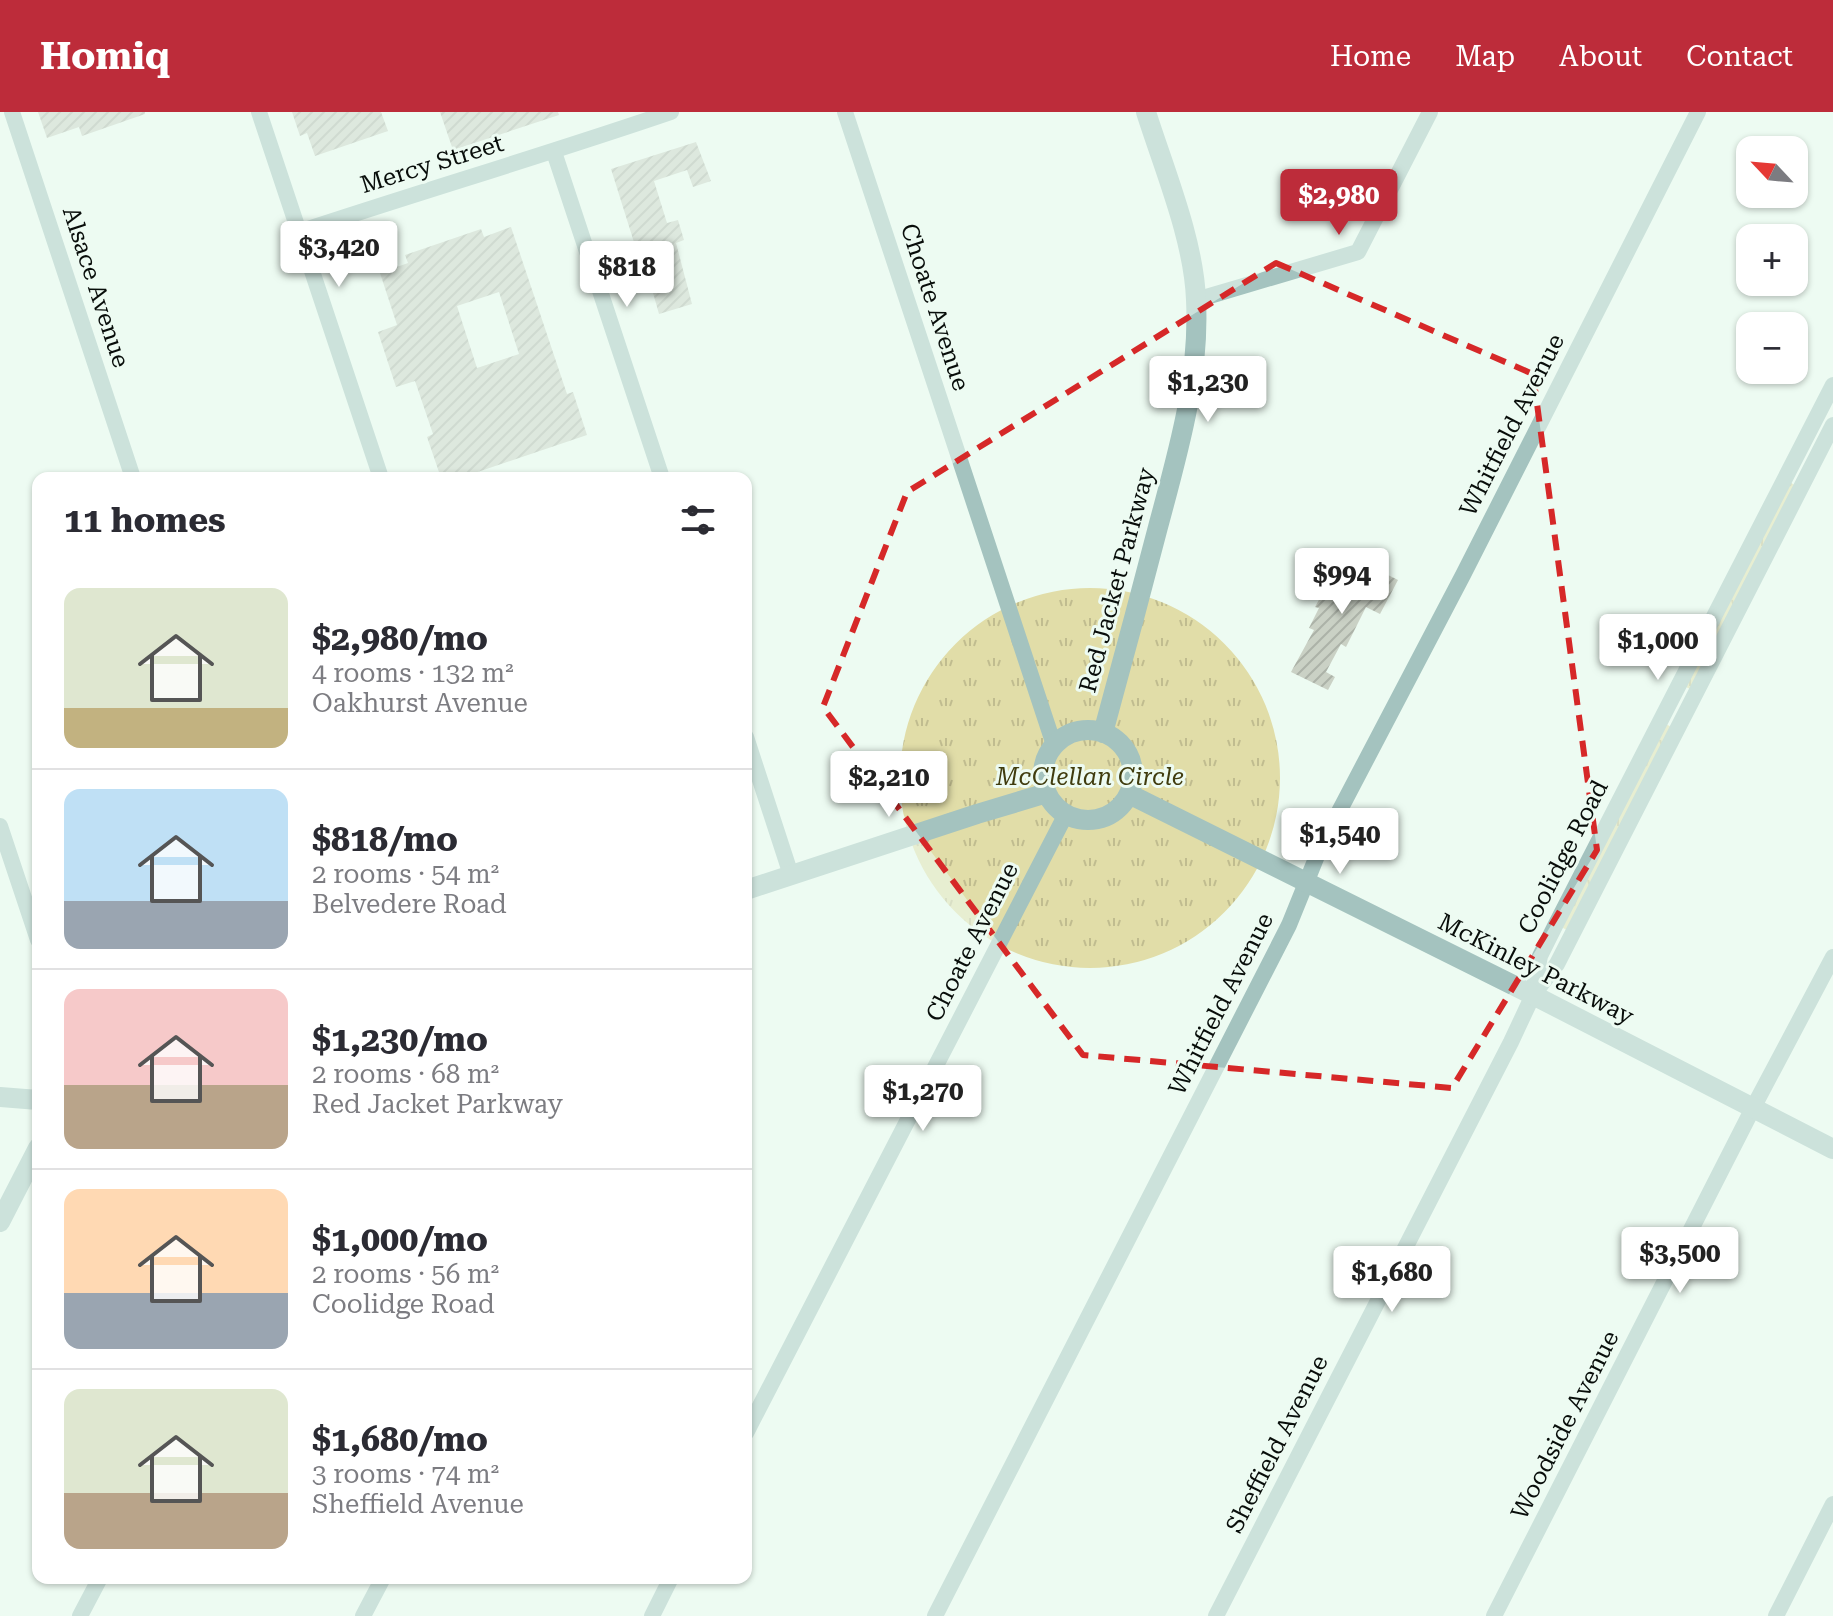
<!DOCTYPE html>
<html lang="en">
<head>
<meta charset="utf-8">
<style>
  :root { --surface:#fff; --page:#f2f2f3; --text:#2b2b33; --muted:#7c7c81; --line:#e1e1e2; --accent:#bd2c3a }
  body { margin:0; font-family:"Roboto Serif",serif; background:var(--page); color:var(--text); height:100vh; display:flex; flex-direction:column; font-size:30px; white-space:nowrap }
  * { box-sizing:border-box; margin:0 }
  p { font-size:26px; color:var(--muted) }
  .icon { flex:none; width:44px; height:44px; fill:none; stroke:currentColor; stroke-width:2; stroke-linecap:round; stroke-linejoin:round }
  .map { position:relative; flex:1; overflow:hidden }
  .sheet { position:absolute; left:32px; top:360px; width:720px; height:1112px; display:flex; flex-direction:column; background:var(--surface); border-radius:16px; box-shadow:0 2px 6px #0004 }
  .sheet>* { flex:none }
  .needle { width:52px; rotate:296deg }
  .buttons { position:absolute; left:1736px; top:24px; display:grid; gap:16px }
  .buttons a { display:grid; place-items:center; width:72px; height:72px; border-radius:16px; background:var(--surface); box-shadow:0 2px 6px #0004; font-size:40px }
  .price { position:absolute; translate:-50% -68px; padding:0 18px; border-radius:8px; background:#fff; color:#222; font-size:26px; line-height:52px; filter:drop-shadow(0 2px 4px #0008) }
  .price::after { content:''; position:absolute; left:50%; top:48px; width:24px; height:18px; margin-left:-12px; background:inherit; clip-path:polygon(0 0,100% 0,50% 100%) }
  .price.active { background:var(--accent); color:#fff }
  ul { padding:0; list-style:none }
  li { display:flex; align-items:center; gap:24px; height:200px; padding:0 32px }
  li+li { border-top:2px solid var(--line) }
  li span { display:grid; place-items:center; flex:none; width:224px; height:160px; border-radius:16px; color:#555 }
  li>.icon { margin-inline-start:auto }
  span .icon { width:96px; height:96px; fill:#fffc; stroke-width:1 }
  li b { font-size:34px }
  h2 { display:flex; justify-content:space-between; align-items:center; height:96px; padding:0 32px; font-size:34px }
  header { display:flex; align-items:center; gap:48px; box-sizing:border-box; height:112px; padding:0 40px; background:var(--accent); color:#fff }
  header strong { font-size:38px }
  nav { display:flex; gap:44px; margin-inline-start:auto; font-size:28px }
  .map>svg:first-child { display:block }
  .grass { fill:url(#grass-tufts) }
  .building { fill:url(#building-hatch); fill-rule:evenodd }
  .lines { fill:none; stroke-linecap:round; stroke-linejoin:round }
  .minor { stroke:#a4c3bf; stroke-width:16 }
  .tertiary { stroke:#a4c3bf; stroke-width:20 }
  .marked { fill:none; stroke:#d62828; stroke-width:6; stroke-dasharray:16 10; stroke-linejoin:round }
  .labels { text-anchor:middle; stroke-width:6; stroke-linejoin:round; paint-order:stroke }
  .street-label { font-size:24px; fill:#080d0a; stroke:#edfbf2 }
  .park-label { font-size:24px; font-style:italic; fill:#403c0e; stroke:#edfbf2 }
</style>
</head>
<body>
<header>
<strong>Homiq</strong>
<nav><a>Home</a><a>Map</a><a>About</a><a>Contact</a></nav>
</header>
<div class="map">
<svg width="1833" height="1504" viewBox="0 0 1833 1504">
  <defs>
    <pattern id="grass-tufts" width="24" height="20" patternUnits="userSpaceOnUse" patternTransform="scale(2)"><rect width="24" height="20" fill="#e1dda8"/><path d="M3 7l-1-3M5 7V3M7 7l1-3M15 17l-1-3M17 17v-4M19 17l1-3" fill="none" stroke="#c0bc8f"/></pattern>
    <pattern id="building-hatch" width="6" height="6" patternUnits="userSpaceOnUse" patternTransform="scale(2)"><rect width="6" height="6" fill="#cad1c5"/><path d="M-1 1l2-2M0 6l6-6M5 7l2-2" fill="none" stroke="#acb2a8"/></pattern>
  </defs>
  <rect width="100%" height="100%" fill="#edfbf2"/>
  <path class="grass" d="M 1789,370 L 1797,374 L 1692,578 L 1684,574 Z
    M900 666a190 190 0 1 1 380 0a190 190 0 1 1-380 0Z
    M 1666,612 L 1673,616 L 1569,819 L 1561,815 Z"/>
  <path class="building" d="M 38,0 L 145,0 L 145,2 L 82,24 L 79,15 L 47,26 Z
    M 292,0 L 381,0 L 388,19 L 315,44 L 307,21 L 300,24 Z
    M 440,0 L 558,0 L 559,3 L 453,38 Z
    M 696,30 L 711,69 L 693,75 L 687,58 L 654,69 L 667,111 L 678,108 L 684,128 L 676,131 L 692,192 L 659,202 L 642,142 L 638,143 L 611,57 Z
    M 511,115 L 567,282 L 573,280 L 587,323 L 460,366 L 441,366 L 427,325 L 433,322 L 415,269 L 396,275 L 378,220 L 397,213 L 380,161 L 408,151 L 405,143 L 481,117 L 484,125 ZM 499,180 L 519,242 L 477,256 L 457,194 Z
    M 1346,442 L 1398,468 L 1380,502 L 1366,495 L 1346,535 L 1341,532 L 1326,560 L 1335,565 L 1328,578 L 1291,560 L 1314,518 L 1309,516 L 1319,496 L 1315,495 L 1327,473 L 1330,474 Z"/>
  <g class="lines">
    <path class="minor" d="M 12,0 L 133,366
      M 259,0 L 381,366
      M 845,0 L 1054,633
      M 554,40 L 662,366
      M 299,120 C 423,79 548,42 671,0
      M 1196,188 L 1358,140 L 1430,0
      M 746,625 L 791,763
      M 0,714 L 38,828
      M 1533,880 L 1540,844 L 1556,812 L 1833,273
      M 746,1321 L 1066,702
      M 80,1504 L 100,1466
      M 363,1504 L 383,1466
      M 652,1504 L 671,1466
      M 935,1504 L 1289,813 L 1321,734 L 1463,463 L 1698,0
      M 1216,1504 L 1511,930 L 1533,883 L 1557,852 L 1833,313
      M 1494,1504 L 1753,996 L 1833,845
      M 1776,1504 L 1833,1392"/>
    <path class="tertiary" d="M1043 663a45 45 0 1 1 90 0a45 45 0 1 1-90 0Z
      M 1103,621 C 1122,552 1140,484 1158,415 C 1178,340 1200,266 1196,188 C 1194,128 1164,57 1146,0
      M 1129,682 L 1533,883 L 1833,1037
      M 746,778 L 977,702 L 1047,681
      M 0,985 L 38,988
      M 0,1110 L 38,1036"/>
  </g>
  <path d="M0 0H1833V1504H0ZM 1276,151 L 1533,262 L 1597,738 L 1452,976 L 1083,943 L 823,595 L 907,380 Z" fill="#edfbf2" fill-opacity=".55" fill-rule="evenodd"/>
  <path class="marked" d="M 1276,151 L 1533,262 L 1597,738 L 1452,976 L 1083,943 L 823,595 L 907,380 Z"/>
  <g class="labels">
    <g class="street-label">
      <text transform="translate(432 52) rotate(-17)" y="8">Mercy Street</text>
      <text transform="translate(96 175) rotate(72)" y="8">Alsace Avenue</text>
      <text transform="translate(935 195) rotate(72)" y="8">Choate Avenue</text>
      <text transform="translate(1512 313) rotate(-63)" y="8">Whitfield Avenue</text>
      <text transform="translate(1117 468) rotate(-75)" y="8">Red Jacket Parkway</text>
      <text transform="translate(1563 745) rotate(-63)" y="8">Coolidge Road</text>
      <text transform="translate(972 830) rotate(-63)" y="8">Choate Avenue</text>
      <text transform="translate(1536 857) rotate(27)" y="8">McKinley Parkway</text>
      <text transform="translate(1221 892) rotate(-63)" y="8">Whitfield Avenue</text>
      <text transform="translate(1565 1313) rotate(-63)" y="8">Woodside Avenue</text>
      <text transform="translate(1277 1332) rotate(-63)" y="8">Sheffield Avenue</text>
    </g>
    <g class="park-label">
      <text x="1090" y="673">McClellan Circle</text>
    </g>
  </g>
</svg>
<div class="buttons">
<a><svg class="needle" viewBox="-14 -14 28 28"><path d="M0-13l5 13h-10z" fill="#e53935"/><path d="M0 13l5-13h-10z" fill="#7c7c81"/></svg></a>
<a>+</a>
<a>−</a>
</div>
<b class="price active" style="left:1339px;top:125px">$2,980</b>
<b class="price" style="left:339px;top:177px">$3,420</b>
<b class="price" style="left:627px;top:197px">$818</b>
<b class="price" style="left:1208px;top:312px">$1,230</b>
<b class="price" style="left:1342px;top:504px">$994</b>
<b class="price" style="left:1658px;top:570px">$1,000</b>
<b class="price" style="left:889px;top:707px">$2,210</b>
<b class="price" style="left:1340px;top:764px">$1,540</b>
<b class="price" style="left:923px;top:1021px">$1,270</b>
<b class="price" style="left:1680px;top:1183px">$3,500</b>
<b class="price" style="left:1392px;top:1202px">$1,680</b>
<section class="sheet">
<h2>11 homes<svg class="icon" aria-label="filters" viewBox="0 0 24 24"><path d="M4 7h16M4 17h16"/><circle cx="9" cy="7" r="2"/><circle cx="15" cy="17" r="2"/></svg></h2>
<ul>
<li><span style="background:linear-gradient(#dfe7d0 75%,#c2b280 0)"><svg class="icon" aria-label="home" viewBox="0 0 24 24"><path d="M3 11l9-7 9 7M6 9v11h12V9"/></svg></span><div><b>$2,980/mo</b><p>4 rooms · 132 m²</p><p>Oakhurst Avenue</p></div></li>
<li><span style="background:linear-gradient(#bfe0f5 70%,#9aa5b1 0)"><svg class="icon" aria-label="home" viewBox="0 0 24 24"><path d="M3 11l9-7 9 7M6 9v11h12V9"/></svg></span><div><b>$818/mo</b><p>2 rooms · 54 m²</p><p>Belvedere Road</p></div></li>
<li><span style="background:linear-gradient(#f6c9c9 60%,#b9a48a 0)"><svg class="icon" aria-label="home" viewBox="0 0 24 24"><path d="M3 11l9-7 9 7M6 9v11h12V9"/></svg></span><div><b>$1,230/mo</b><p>2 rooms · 68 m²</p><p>Red Jacket Parkway</p></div></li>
<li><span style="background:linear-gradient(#ffd9b3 65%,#9aa5b1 0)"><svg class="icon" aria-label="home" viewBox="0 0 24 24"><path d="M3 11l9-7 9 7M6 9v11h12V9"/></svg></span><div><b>$1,000/mo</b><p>2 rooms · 56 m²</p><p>Coolidge Road</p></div></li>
<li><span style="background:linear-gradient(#dfe7d0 65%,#b9a48a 0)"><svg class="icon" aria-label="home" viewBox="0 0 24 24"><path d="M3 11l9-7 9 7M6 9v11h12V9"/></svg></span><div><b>$1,680/mo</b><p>3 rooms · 74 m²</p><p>Sheffield Avenue</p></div></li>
</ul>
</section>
</div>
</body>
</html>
